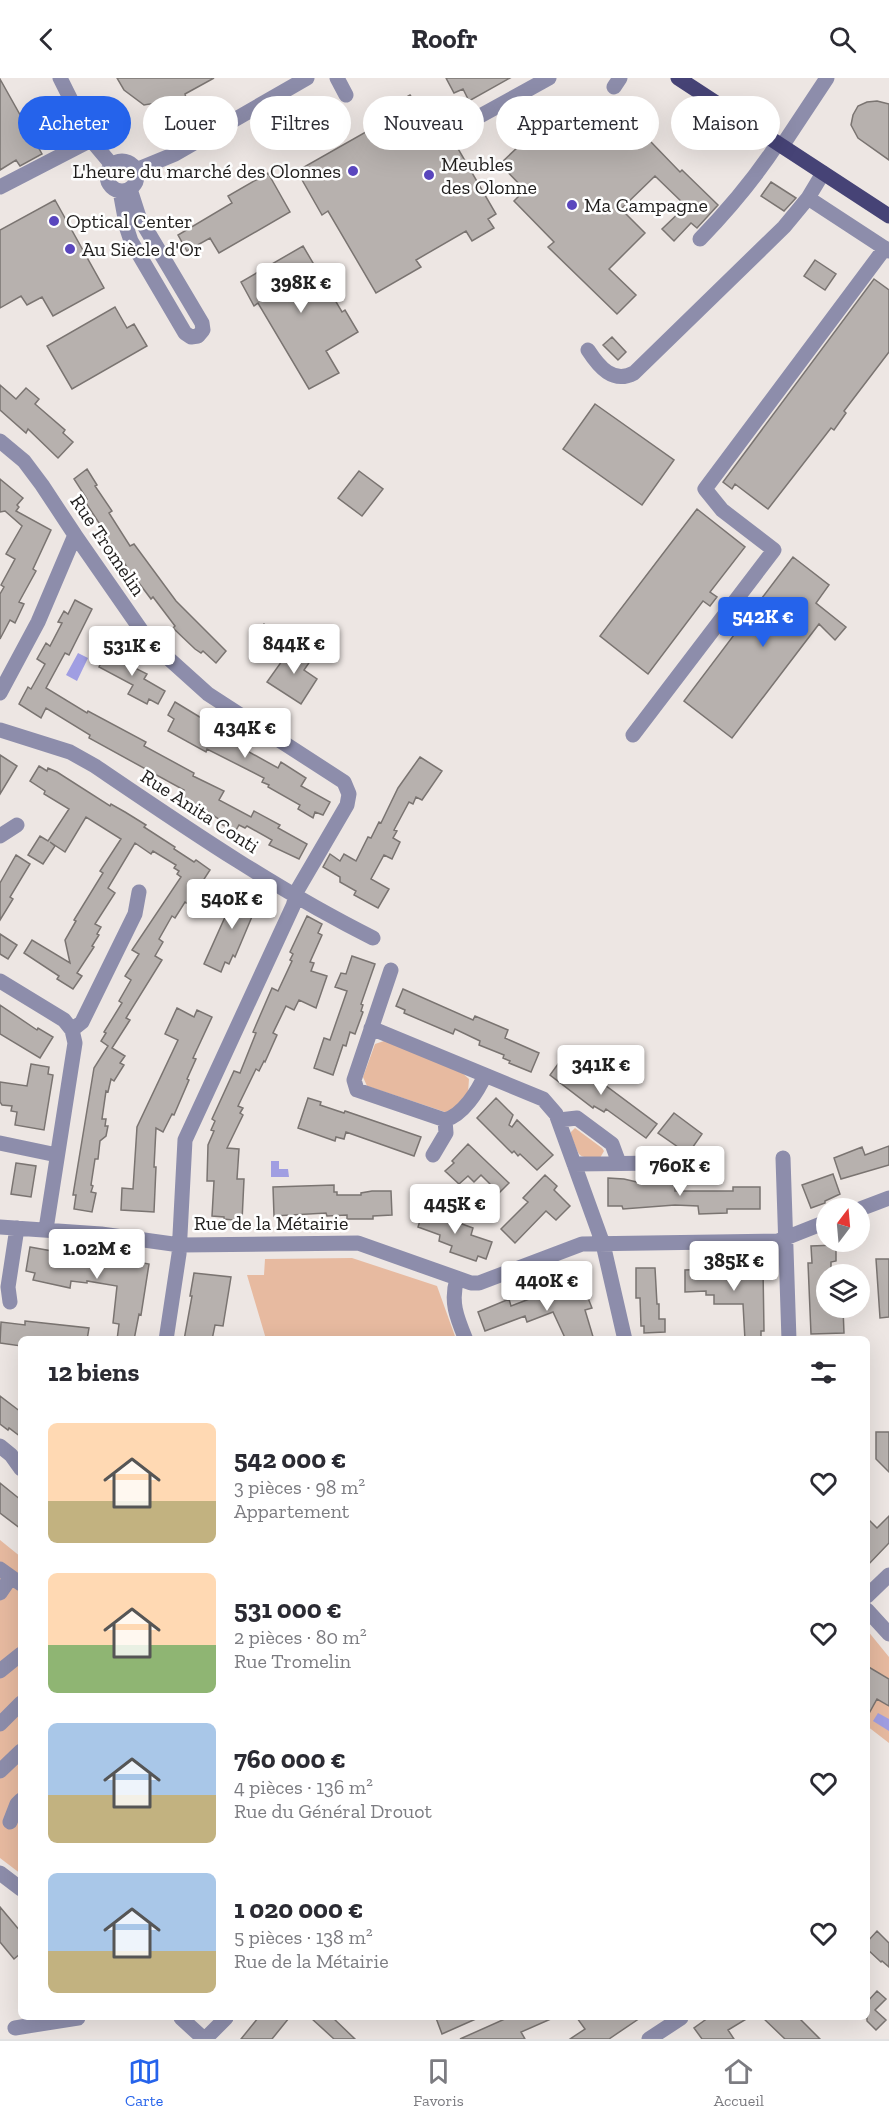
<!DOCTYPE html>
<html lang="fr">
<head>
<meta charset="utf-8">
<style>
  :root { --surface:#fff; --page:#f7f7f7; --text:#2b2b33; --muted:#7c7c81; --line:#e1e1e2; --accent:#2563eb }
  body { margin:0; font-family:"Zilla Slab",serif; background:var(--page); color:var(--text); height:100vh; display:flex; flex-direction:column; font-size:22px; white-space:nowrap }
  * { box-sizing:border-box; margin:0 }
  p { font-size:20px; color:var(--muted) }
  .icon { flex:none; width:33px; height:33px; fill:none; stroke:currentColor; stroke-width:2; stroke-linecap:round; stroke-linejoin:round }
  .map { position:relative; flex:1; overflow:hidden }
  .details { position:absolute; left:18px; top:1258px; width:852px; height:684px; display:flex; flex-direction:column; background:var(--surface); border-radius:9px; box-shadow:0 6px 24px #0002 }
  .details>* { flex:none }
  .top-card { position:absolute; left:18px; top:18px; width:854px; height:54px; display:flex; gap:12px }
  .needle { width:39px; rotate:16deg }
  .tools { position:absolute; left:816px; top:1120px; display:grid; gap:12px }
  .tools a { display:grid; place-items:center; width:54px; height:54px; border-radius:50%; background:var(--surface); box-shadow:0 6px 24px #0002; font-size:30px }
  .price { position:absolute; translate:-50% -51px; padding:0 14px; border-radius:6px; background:#fff; color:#222; font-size:20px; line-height:39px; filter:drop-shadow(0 2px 3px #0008) }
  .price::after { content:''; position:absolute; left:50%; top:36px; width:18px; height:14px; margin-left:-9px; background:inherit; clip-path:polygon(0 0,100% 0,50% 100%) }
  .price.selected { background:var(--accent); color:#fff }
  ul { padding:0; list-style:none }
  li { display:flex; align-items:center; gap:18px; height:150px; padding:0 30px }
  li span { display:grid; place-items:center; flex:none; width:168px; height:120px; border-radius:9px; color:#555 }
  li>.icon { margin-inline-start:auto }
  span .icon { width:72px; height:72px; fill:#fffc; stroke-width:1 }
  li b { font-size:26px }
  h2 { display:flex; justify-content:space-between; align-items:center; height:72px; padding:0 30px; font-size:26px }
  .pill { padding:0 21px; border-radius:27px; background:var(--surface); box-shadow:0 6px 24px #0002; font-size:21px; line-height:54px }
  .pill.selected { background:var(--accent); color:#fff }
  header { display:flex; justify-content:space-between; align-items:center; height:78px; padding:0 30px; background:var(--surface); font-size:27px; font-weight:800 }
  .tab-bar { display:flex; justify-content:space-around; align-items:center; height:84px; border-top:2px solid var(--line); background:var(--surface); font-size:16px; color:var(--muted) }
  .tab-bar a { display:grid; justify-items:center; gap:3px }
  .tab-bar .selected { color:var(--accent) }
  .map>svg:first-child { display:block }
  .green { fill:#e7baa0 }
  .water { fill:#a09ee2 }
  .building { fill:#b7b1ae; stroke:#7a7471; stroke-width:1.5 }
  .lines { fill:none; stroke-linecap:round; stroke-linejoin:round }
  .minor { stroke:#8d8dab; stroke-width:15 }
  .major { stroke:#464376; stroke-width:15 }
  .poi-dot { fill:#5a46be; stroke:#fff; stroke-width:2 }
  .labels { text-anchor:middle; stroke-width:5; stroke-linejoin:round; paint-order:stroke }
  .poi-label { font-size:20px; fill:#201e1d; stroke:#fff; text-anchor:start }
  .street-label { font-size:20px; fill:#201e1d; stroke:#fff }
</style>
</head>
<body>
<header><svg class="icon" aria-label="back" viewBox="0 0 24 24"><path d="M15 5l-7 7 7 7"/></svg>Roofr<svg class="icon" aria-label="search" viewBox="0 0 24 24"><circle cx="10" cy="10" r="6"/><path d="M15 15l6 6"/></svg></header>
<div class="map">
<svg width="889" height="1961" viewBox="0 0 889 1961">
  <rect width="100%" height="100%" fill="#ede6e3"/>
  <path class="green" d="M 387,962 L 460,993 L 469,1001 L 468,1015 L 451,1033 L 445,1034 L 367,1008 L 363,999 L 375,966 Z
    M 575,1050 L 602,1070 L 604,1073 L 600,1080 C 576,1080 580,1079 571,1057 L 571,1054 Z
    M 352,1180 L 437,1208 L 456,1261 L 266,1261 L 247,1197 L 264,1197 L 265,1181 Z
    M 0,1462 L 21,1479 L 21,1796 L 0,1780 Z
    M 867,1552 L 889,1579 L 889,1665 L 867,1648 Z"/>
  <path class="water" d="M 78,575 L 88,580 L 77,603 L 66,597 Z
    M 271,1083 L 279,1083 L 279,1091 L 288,1091 L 289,1099 L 271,1099 Z
    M 878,1635 L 889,1641 L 889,1653 L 873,1643 Z"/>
  <path class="building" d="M 117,0 L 214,0 L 185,16 L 186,20 L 144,27 L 124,12 Z
    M 446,0 L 510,0 L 469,23 L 463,11 L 454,15 Z
    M 0,1 L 42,76 L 20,88 L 16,82 L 0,92 Z
    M 410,17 L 416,26 L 428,19 L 496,136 L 488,141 L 494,150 L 472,163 L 466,153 L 416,182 L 421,189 L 376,215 L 328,133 L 322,137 L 297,93 L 373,50 L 368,41 L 380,34 L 382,27 L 391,22 L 398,24 Z
    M 877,23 L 889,26 L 889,82 L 858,60 L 851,47 L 853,37 L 858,28 L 867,24 Z
    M 623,35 L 680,94 L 682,92 L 718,127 L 697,150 L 691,145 L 674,163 L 662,151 L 686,128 L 655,98 L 621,131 L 645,155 L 609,191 L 636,217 L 617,236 L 548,169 L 554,164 L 514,123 L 525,112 L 500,86 L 542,46 L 550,54 L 566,39 L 592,65 Z
    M 268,95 L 290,134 L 219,175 L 210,160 L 187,173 L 178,157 L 232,125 L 228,118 Z
    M 771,104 L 796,120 L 784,133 L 761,118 Z
    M 55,122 L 104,210 L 53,238 L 42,219 L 27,227 L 21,218 L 0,230 L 0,152 Z
    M 303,168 L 342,234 L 345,232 L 358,254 L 326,273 L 339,295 L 309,311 L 258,225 L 254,228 L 241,204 Z
    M 815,182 L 836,196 L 825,212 L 804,198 Z
    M 874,201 L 889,212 L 889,274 L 844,333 L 846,335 L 834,352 L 831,350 L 768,431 L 735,406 L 732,411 L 723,404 Z
    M 115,229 L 127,250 L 134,246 L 147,268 L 72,311 L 47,268 Z
    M 612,259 L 626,274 L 618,282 L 603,267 Z
    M 0,307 L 16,321 L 26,310 L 39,321 L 35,326 L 65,352 L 63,355 L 73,364 L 58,380 L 28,351 L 26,355 L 0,332 Z
    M 595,326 L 674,382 L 642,427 L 563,371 Z
    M 87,391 L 97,407 L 95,408 L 112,433 L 109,435 L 130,468 L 134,466 L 176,523 L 226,573 L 216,585 L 203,573 L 201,575 L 195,571 L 173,550 L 175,548 L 153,519 L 151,521 L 118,477 L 116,478 L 111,471 L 109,473 L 99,458 L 105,454 L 84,422 L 87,421 L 74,401 Z
    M 359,393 L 383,411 L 362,438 L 338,420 Z
    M 0,401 L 23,420 L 17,427 L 19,429 L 16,433 L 51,452 L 33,491 L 36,493 L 19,524 L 24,526 L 15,545 L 10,542 L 0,561 L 0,516 L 4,509 L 1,507 L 15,481 L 6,476 L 22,448 L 5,433 L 0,434 Z
    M 697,431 L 745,469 L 710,514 L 717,519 L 710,528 L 703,523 L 648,596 L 600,558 Z
    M 793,479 L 829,507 L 816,525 L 846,549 L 835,562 L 819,546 L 732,660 L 684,623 Z
    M 75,522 L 92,531 L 69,577 L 65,575 L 46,610 L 87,635 L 88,633 L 146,664 L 144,668 L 194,695 L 193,698 L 224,713 L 219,722 L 251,739 L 254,733 L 280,747 L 278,750 L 307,766 L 299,781 L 269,767 L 272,762 L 247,748 L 245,750 L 239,747 L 235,754 L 221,746 L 222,743 L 181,717 L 184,712 L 89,660 L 90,657 L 46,630 L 41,640 L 19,626 L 28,609 L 31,611 L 45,586 L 37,581 L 46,565 L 50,568 L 62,545 L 58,544 L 64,533 L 68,536 Z
    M 264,546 L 275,554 L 266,569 L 254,562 Z
    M 294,566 L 313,579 L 304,592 L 317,601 L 301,626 L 267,604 Z
    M 108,572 L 115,576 L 116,574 L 121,577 L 122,575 L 133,580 L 129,587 L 147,596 L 144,601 L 165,613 L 158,626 L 149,621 L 147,626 L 128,616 L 133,607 L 99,589 Z
    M 175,624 L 236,661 L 233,665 L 278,690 L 281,684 L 306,700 L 301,708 L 330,724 L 323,737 L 315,734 L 313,740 L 298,731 L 300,727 L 268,709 L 269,707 L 262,704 L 264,700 L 207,671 L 206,674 L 168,653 L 174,641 L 168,637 Z
    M 0,677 L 17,688 L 0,716 Z
    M 420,679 L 442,693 L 422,722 L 416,719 L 413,726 L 409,724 L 394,752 L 397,753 L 393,760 L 400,764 L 392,781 L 384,777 L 371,801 L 389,811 L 378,830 L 354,817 L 356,813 L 340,804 L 340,799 L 323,789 L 330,776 L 340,783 L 344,776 L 356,783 L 368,759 L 371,760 L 379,744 L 381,745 L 398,710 Z
    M 39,688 L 47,693 L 48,690 L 57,694 L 110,728 L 111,726 L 125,734 L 146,747 L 144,749 L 175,769 L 174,771 L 194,784 L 196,782 L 210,792 L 188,826 L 185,824 L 175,840 L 172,838 L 159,861 L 163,864 L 155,878 L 162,882 L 126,940 L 130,942 L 112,970 L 125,978 L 120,985 L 124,987 L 114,1003 L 111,1001 L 108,1014 L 106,1013 L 102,1041 L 106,1041 L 105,1048 L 108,1048 L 106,1058 L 100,1063 L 98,1081 L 95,1081 L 91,1107 L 93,1108 L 91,1114 L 96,1115 L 92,1134 L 74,1131 L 76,1117 L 73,1117 L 94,990 L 108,968 L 101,963 L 106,955 L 104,954 L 122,925 L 119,923 L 131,902 L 125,898 L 139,876 L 132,872 L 181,799 L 177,796 L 179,793 L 174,790 L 176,787 L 153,773 L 151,776 L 135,765 L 108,810 L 115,815 L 95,846 L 101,849 L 97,856 L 99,857 L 92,868 L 94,869 L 77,895 L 82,898 L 73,911 L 57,901 L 59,898 L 24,875 L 32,862 L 70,885 L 65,862 L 76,843 L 74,842 L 103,795 L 100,793 L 121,761 L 86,739 L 65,774 L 50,764 L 55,768 L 43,786 L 28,777 L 40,758 L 48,763 L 69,731 L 44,716 L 45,713 L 30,703 Z
    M 16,777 L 30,786 L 10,819 L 13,821 L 0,842 L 0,805 Z
    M 238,813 L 259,822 L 235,879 L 233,877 L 229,886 L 225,884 L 221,894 L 204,886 L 225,839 L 223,838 L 227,831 L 223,829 L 230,814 L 236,817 Z
    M 307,838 L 322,846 L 318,855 L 322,857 L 310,884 L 314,885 L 311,893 L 327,898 L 316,930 L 299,922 L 294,932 L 286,928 L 273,955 L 277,957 L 265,984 L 264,983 L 259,993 L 256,991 L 238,1028 L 243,1030 L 240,1035 L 243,1037 L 227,1070 L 239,1071 L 237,1101 L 244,1101 L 242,1143 L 224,1141 L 224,1139 L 212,1138 L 214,1103 L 207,1103 L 208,1067 L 214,1053 L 211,1052 L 215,1043 L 212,1041 L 234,993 L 240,995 L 256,955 L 253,954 L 272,910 L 278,913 L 292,883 L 290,882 L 293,876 L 290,874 Z
    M 0,856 L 17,867 L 8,881 L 0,876 Z
    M 352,878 L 375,886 L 361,926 L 363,927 L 361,933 L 363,934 L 355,956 L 350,954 L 346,968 L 343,967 L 333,997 L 314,990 L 324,960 L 330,962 L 347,913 L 335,909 L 341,895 L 346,896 Z
    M 403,911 L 473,942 L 475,938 L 508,952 L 505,960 L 539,975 L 531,994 L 509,985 L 510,983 L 503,980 L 504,977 L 479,967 L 480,963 L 455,951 L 453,956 L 404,935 L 405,932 L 396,928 Z
    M 0,927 L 37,952 L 38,950 L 53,959 L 40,980 L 0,956 Z
    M 177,930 L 194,939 L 197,932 L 212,939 L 193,980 L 196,981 L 187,1001 L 189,1002 L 174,1037 L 172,1036 L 163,1054 L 156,1050 L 154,1089 L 156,1089 L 154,1134 L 121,1132 L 122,1110 L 133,1111 L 137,1049 L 178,962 L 165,956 Z
    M 563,979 L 592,1001 L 599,992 L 610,1000 L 605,1007 L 657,1046 L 646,1060 L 606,1031 L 604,1034 L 594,1028 L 593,1030 L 550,997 Z
    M 31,986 L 49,989 L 48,996 L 53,997 L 44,1052 L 15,1047 L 17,1034 L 11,1033 L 12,1028 L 2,1027 L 0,1024 L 0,1004 L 27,1008 Z
    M 308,1020 L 321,1024 L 320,1027 L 344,1035 L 345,1033 L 421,1059 L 414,1078 L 346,1054 L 344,1061 L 336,1059 L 335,1063 L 298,1050 Z
    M 496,1020 L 513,1037 L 509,1047 L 512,1049 L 517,1042 L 553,1077 L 537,1092 L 520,1076 L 518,1078 L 514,1073 L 512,1075 L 477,1040 Z
    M 674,1035 L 702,1056 L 688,1076 L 658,1055 Z
    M 468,1066 L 509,1105 L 499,1115 L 481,1097 L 474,1104 L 468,1098 L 459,1106 L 445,1093 L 454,1085 L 452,1083 Z
    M 889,1068 L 889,1087 L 841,1101 L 834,1080 L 862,1069 L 865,1077 Z
    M 16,1085 L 36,1088 L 31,1119 L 11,1116 Z
    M 833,1096 L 840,1116 L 825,1123 L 825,1125 L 811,1130 L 802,1107 Z
    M 545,1097 L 557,1108 L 554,1112 L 570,1128 L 556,1142 L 546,1133 L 515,1165 L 501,1151 L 528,1124 L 523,1120 Z
    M 608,1100 L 624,1101 L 641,1105 L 675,1104 L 675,1113 L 733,1113 L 733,1109 L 760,1109 L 760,1131 L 727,1131 L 727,1135 L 699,1136 L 698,1128 L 675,1127 L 623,1131 L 622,1128 L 608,1128 Z
    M 334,1107 L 334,1114 L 337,1114 L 337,1117 L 361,1117 L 361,1115 L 372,1113 L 391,1113 L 392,1137 L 373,1138 L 373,1141 L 347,1141 L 347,1137 L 327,1138 L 326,1135 L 274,1138 L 273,1109 Z
    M 424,1130 L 455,1141 L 454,1143 L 473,1150 L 471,1157 L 492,1164 L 486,1181 L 478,1178 L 476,1183 L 450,1174 L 452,1168 L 439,1163 L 440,1157 L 418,1149 Z
    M 836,1167 L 836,1183 L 831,1184 L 831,1197 L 826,1197 L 826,1230 L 843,1230 L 844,1255 L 811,1256 L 808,1185 L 812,1185 L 811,1168 Z
    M 30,1169 L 80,1178 L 80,1173 L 149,1186 L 141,1237 L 139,1236 L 134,1262 L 117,1262 L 119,1246 L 113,1245 L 117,1208 L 87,1203 L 87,1205 L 71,1203 L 70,1210 L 33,1202 L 35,1195 L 26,1193 Z
    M 876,1181 L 889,1181 L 889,1239 L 880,1240 Z
    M 740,1185 L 758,1185 L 758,1191 L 763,1191 L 764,1253 L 761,1253 L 761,1262 L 745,1262 L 743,1226 L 714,1226 L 714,1217 L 706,1217 L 706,1213 L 685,1214 L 685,1192 L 740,1190 Z
    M 636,1190 L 655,1190 L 657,1226 L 659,1226 L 659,1241 L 665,1241 L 665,1254 L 644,1255 L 644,1248 L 641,1248 L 640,1220 L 636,1220 Z
    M 194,1195 L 231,1199 L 223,1248 L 215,1247 L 212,1262 L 200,1260 L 199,1262 L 184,1262 L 192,1218 L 190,1218 Z
    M 582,1205 L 592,1230 L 585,1232 L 594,1262 L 566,1262 L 553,1234 L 527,1244 L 525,1238 L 485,1253 L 478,1234 L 509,1221 L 511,1228 L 545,1215 L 546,1218 Z
    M 25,1243 L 89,1250 L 87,1262 L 21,1262 L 21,1268 L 0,1265 L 1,1244 L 25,1247 Z
    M 0,1318 L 21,1334 L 21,1359 L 9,1350 L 8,1352 L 0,1346 Z
    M 876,1354 L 889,1354 L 889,1394 L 876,1381 Z
    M 0,1405 L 21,1422 L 21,1451 L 0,1435 Z
    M 889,1438 L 889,1465 L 867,1488 L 867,1440 L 877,1450 Z
    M 867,1588 L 889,1601 L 889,1628 L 877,1621 L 867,1639 Z
    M 0,1829 L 21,1854 L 21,1875 L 14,1881 L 0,1864 Z
    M 877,1853 L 889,1865 L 889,1889 L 882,1883 L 881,1884 L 867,1871 L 867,1864 Z
    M 877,1913 L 886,1921 L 875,1932 L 886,1942 L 876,1952 L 867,1943 L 867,1924 Z
    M 258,1940 L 289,1940 L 272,1961 L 241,1961 Z
    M 311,1940 L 333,1940 L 355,1961 L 334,1961 Z
    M 436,1940 L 478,1940 L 442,1956 Z
    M 507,1940 L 553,1940 L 521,1954 L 525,1961 L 460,1961 Z
    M 577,1940 L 640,1940 L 609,1961 L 570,1961 L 585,1951 Z
    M 708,1940 L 748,1940 L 728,1952 L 734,1961 L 702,1961 L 694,1950 Z
    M 763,1940 L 799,1940 L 820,1961 L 785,1961 Z"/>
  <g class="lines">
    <path class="minor" d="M 60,0 L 91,62 L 112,87
      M 337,0 L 346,17
      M 614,9 L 620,0
      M 261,27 L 274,53
      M 460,49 L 549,0
      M 782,68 L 827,0
      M107 98a15 15 0 1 1 30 0a15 15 0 1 1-30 0Z
      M 136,92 L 175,76 L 307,0
      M 0,109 L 91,62
      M 120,113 L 127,151 L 131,163 L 185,255 L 191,259 L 198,258 L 203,252 L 202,245 L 139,139 L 130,111
      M 808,120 L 889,173
      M 700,161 C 729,131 755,100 778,65
      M 588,272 C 599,289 613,306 634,295 L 784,149 L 808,120 L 823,95
      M 0,363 L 24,383 L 42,407 L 75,457 L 148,562 L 208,616 L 344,704 L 349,716 L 347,727 L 298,811 L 293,828 L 185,1062 L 179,1176 L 166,1262
      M 0,615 L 38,544 L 75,457
      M 0,652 L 70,674 L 95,688 C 185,749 275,811 373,860
      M 633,657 L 774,472 L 722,432 L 705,411 L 885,170
      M 0,758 L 17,747
      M 391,892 L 354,1002 L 357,1012 L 445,1042 C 463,1037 478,1013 485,997
      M 0,903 L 64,942 L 72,952 L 75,965 L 46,1151
      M 371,950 L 543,1021 L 556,1036 L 603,1166 L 625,1262
      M 72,952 L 82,944 L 135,836 L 139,814
      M 559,1042 L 577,1040 L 612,1066 L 619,1085
      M 0,1065 L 57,1077
      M 433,1077 L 446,1055 L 445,1042
      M 783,1080 L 789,1262
      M 574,1086 L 664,1085
      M 860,1131 L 889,1120
      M 0,1149 L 101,1156 L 180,1167 L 358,1165 L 471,1205 L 479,1205 L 582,1166 L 778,1163 L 826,1144
      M 457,1201 C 450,1224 457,1240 466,1262
      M 10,1224 L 8,1209 L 17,1150
      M 0,1368 L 11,1377 L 21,1391
      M 0,1491 L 21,1506
      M 0,1515 L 11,1499
      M 867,1518 L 889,1497
      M 867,1532 L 889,1556
      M 0,1593 L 21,1576
      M 0,1646 L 21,1625
      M 0,1693 L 21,1673
      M 10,1744 L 17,1726 L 21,1722
      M 0,1795 L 21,1811
      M 181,1940 L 204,1961
      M 15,1950 L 78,1940
      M 205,1961 L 226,1940
      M 649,1961 L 681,1940"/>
    <path class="major" d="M 678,0 L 889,138"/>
  </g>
  <g class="poi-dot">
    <circle cx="353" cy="93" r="6"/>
    <circle cx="429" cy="97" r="6"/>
    <circle cx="572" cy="127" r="6"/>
    <circle cx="54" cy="143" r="6"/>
    <circle cx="70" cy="171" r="6"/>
  </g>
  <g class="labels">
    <g class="poi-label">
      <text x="441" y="93">Meubles<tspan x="441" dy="23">des Olonne</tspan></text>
      <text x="341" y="100" text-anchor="end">L'heure du marché des Olonnes</text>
      <text x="584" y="134">Ma Campagne</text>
      <text x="66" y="150">Optical Center</text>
      <text x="82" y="178">Au Siècle d'Or</text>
    </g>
    <g class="street-label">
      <text transform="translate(108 467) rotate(56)" y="7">Rue Tromelin</text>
      <text transform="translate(200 733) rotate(33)" y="7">Rue Anita Conti</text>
      <text x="271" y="1152">Rue de la Métairie</text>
    </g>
  </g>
</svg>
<div class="tools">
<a><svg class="needle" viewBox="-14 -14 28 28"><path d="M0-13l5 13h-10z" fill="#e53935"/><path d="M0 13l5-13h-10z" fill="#7c7c81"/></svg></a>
<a><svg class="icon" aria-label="layers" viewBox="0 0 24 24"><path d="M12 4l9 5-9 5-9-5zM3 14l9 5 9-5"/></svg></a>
</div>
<b class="price" style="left:301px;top:236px">398K €</b>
<b class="price selected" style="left:763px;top:570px">542K €</b>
<b class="price" style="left:294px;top:597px">844K €</b>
<b class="price" style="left:132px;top:599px">531K €</b>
<b class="price" style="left:245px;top:681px">434K €</b>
<b class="price" style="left:232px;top:852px">540K €</b>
<b class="price" style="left:601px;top:1018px">341K €</b>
<b class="price" style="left:680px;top:1119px">760K €</b>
<b class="price" style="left:455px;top:1157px">445K €</b>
<b class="price" style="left:97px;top:1202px">1.02M €</b>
<b class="price" style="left:734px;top:1214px">385K €</b>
<b class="price" style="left:547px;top:1234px">440K €</b>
<div class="top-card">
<a class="pill selected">Acheter</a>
<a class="pill">Louer</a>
<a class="pill">Filtres</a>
<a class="pill">Nouveau</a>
<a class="pill">Appartement</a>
<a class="pill">Maison</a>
</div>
<section class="details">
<h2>12 biens<svg class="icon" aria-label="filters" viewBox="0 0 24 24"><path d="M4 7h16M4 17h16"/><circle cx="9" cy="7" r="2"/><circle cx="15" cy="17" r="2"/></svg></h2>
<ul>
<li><span style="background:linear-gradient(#ffd9b3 65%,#c2b280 0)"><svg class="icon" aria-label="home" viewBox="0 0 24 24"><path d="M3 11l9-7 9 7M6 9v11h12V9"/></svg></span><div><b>542 000 €</b><p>3 pièces · 98 m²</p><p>Appartement</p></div><svg class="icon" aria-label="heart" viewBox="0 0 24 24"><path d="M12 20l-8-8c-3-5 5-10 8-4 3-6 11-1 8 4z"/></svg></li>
<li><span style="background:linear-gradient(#ffd9b3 60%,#8fb573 0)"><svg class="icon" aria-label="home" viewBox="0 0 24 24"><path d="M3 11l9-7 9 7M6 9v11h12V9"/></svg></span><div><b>531 000 €</b><p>2 pièces · 80 m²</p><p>Rue Tromelin</p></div><svg class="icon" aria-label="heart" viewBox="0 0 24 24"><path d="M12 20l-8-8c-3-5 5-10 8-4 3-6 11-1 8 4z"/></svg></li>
<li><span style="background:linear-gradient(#a9c7e8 60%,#c2b280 0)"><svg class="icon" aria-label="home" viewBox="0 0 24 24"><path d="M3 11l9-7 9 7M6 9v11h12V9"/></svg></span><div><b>760 000 €</b><p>4 pièces · 136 m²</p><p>Rue du Général Drouot</p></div><svg class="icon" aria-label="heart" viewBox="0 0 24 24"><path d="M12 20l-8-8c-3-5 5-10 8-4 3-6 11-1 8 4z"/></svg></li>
<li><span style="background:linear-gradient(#a9c7e8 65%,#c2b280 0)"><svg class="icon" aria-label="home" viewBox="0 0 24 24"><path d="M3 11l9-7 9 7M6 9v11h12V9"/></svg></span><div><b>1 020 000 €</b><p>5 pièces · 138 m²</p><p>Rue de la Métairie</p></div><svg class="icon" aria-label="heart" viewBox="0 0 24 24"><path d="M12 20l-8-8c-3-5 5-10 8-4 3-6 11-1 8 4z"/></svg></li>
</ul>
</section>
</div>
<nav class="tab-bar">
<a class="selected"><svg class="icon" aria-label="map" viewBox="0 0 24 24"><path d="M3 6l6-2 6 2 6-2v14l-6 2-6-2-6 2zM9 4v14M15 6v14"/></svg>Carte</a>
<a><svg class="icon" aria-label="saved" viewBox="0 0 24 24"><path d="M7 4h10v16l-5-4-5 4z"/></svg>Favoris</a>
<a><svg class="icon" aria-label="home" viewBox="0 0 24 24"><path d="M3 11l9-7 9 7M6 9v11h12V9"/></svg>Accueil</a>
</nav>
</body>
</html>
